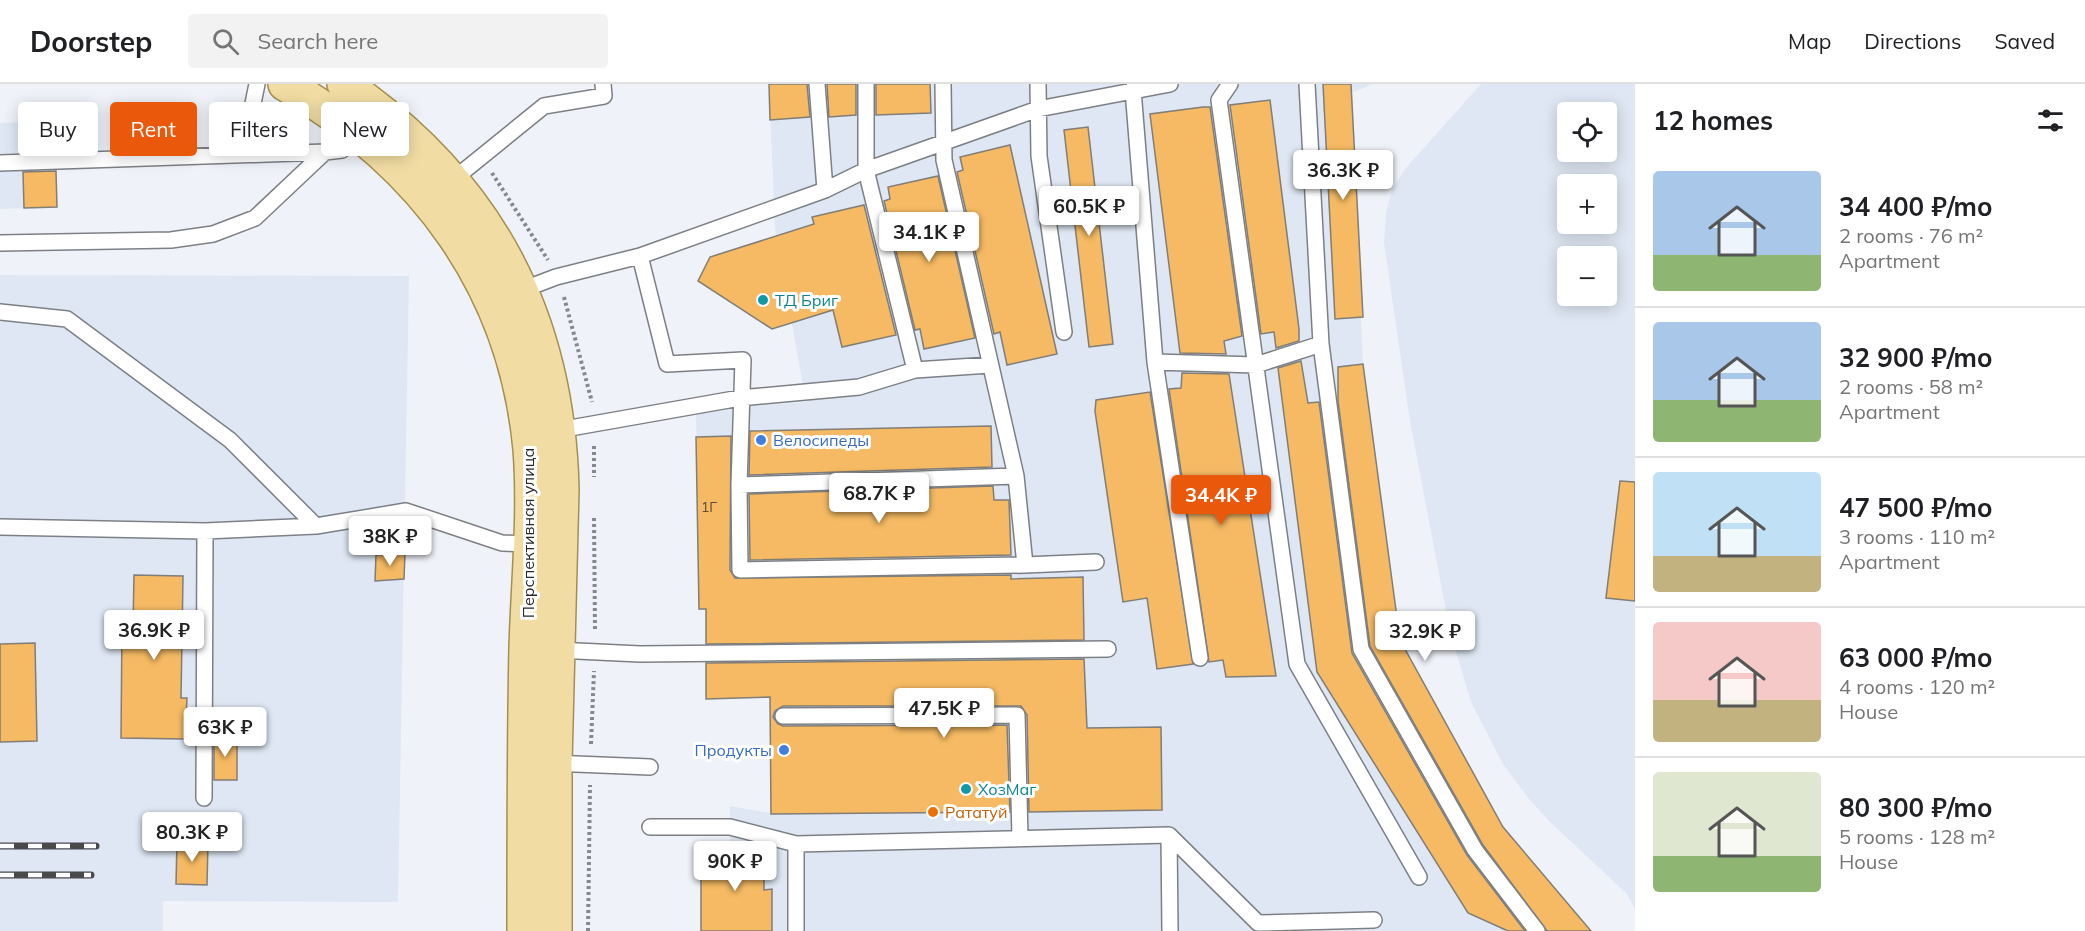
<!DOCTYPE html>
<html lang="en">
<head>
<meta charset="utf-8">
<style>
  :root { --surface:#fff; --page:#f2f2f2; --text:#202124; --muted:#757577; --line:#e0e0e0; --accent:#ea580c }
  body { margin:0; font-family:Mulish,sans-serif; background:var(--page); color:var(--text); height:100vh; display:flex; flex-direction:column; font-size:22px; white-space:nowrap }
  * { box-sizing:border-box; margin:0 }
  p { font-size:20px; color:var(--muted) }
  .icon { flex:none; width:33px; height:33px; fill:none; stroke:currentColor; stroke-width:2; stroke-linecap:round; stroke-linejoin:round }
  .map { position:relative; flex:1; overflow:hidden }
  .side { display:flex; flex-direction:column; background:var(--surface); width:450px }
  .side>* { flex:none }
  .banner { position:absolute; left:18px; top:18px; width:570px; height:54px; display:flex; gap:12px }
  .tools { position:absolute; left:1557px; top:18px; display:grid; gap:12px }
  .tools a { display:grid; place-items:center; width:60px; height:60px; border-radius:6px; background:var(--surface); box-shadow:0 3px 15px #0003; font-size:30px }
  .price { position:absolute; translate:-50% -51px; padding:0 14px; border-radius:6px; background:#fff; color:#222; font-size:20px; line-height:39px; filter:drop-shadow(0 2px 3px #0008) }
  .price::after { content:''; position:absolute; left:50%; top:36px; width:18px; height:14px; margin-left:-9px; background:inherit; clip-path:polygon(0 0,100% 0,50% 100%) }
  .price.active { background:var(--accent); color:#fff }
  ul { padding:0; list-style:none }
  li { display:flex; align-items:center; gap:18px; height:150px; padding:0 18px }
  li+li { border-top:2px solid var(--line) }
  li span { display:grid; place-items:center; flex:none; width:168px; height:120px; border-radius:6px; color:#555 }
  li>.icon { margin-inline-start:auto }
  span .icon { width:72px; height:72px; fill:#fffc; stroke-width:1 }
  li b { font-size:26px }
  h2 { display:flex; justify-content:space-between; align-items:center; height:72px; padding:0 18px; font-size:26px }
  .pill { padding:0 21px; border-radius:6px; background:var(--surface); box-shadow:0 3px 15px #0003; font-size:21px; line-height:54px }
  .pill.active { background:var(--accent); color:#fff }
  header { display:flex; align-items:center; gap:36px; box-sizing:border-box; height:84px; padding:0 30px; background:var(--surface); border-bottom:2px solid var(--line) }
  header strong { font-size:28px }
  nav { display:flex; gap:33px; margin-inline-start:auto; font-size:21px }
  .search { width:420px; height:54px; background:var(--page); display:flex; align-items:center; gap:15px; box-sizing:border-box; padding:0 21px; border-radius:6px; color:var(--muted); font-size:22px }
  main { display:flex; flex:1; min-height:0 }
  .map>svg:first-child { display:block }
  .built { fill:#dee7f3; fill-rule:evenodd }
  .building { fill:#f5ba63; stroke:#817d77; stroke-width:1.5 }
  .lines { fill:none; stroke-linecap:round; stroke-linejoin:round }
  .lane-casing { stroke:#7c8085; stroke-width:18 }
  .primary-casing { stroke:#a48f50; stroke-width:36 }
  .path { stroke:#86898c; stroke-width:4; stroke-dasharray:3 3; stroke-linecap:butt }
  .lane { stroke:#fff; stroke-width:15 }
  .primary { stroke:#f1dda3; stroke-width:33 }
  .rail-casing { stroke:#47494c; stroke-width:7 }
  .rail { stroke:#fff; stroke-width:4.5; stroke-dasharray:14; stroke-linecap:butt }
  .culture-dot { fill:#0f9aa8; stroke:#fff; stroke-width:2 }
  .shop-dot { fill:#3f7fe0; stroke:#fff; stroke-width:2 }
  .food-dot { fill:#e8710a; stroke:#fff; stroke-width:2 }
  .labels { text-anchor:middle; stroke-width:6; stroke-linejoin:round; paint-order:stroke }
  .number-label { font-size:14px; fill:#5a4c38 }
  .culture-label { font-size:16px; fill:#0d838f; stroke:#fff; text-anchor:start }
  .shop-label { font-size:16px; fill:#366cbe; stroke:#fff; text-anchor:start }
  .street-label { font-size:16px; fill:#26282a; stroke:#fff }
  .food-label { font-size:16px; fill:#c56008; stroke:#fff; text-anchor:start }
</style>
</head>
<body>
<header>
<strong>Doorstep</strong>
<div class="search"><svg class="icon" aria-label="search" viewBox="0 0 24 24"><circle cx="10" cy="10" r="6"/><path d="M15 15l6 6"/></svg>Search here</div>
<nav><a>Map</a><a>Directions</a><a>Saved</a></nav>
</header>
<main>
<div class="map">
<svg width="1635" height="847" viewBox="0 0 1635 847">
  <rect width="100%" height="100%" fill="#eff3f9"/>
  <path class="built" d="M 769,0 L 1373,0 L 1351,9 L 1363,280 L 1400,556 L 1503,743 L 1591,847 L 701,847 L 701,766 L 730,766 L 730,722 L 770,729 L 770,614 L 706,615 L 706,526 L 699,525 L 696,326 L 806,318 L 775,145 Z
    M 1481,0 L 1635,0 L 1635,826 L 1627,810 L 1548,736 L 1529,715 L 1503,680 L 1471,618 L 1450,548 L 1410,337 L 1384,159 L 1386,129 L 1392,106 L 1405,85 ZM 1568,28 L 1606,28 L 1606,68 L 1568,68 ZM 1568,100 L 1606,100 L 1606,140 L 1568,140 ZM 1568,172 L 1606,172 L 1606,212 L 1568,212 Z
    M 54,37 L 57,123 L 0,125 L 0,39 Z
    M 0,191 L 409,192 L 398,818 L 163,817 L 163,847 L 0,847 Z"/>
  <path class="building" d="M 769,0 L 807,0 L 810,33 L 770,36 Z
    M 827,0 L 856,0 L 856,31 L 829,33 Z
    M 876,0 L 930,0 L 931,29 L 876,31 Z
    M 1323,0 L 1351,0 L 1363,233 L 1335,235 Z
    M 1270,16 L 1299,245 L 1299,257 L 1276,264 L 1274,248 L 1261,250 L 1230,21 Z
    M 1203,23 L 1210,23 L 1242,252 L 1224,257 L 1226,270 L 1180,269 L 1150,30 Z
    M 1088,43 L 1113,260 L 1089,263 L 1064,46 Z
    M 1010,61 L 1057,270 L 1007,281 L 1000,248 L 994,250 L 957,88 L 963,86 L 960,73 Z
    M 56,87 L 57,123 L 24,124 L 23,88 Z
    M 938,92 L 975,254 L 924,265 L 920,245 L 915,246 L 884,117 L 890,115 L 888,103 Z
    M 864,121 L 896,251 L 842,263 L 833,226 L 772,245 L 698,197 L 710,173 L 814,140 L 812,133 Z
    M 1301,277 L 1308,319 L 1319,318 L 1352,569 L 1467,771 L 1525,847 L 1508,847 L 1468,829 L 1317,588 L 1278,284 Z
    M 1363,280 L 1400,556 L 1503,743 L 1591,847 L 1547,847 L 1483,761 L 1370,562 L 1338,317 L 1338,283 Z
    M 1182,289 L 1229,290 L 1276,592 L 1226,593 L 1223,576 L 1209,578 L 1169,305 L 1181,304 Z
    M 1150,308 L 1193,580 L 1157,585 L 1147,514 L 1123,518 L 1095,327 L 1096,316 Z
    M 991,342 L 992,383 L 749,391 L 750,347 Z
    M 731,352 L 730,486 L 735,494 L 1011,491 L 1011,495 L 1083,493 L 1084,556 L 706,560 L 706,525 L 699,525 L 696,353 Z
    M 1620,397 L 1635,398 L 1635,517 L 1606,514 Z
    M 993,402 L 994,416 L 1009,416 L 1011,471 L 750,476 L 749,410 Z
    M 405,469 L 404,495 L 375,497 L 376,471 Z
    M 134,491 L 183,492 L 181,614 L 187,614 L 185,655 L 121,654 L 122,540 L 133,541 Z
    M 35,559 L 37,657 L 0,658 L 0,560 Z
    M 1084,575 L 1087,644 L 1161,643 L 1162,726 L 1029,728 L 1027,631 L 1021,622 L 783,622 L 775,627 L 773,633 L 778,640 L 783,642 L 1007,641 L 1010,728 L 771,730 L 770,613 L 706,615 L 706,579 Z
    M 214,653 L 237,653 L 237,696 L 214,696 Z
    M 177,757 L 208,758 L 207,801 L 176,800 Z
    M 701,766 L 764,766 L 764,806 L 772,805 L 772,847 L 701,847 Z"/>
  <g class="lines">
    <defs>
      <path id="lane" d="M 817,0 L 825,106
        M 866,0 L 866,86 L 915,286
        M 943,0 L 944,76 L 1016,392 L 1025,481
        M 1038,0 L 1039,72 L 1064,248
        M 1135,0 L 1133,6 L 1155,278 L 1200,574
        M 1230,0 L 1219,16 L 1297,580 L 1419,793
        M 1307,0 L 1321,260 L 1361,565 L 1475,766 L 1537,847
        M 223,70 L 250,34 L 257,0
        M 0,79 L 325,68 L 342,66 L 356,47
        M 449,99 L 544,22 L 604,12 L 603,0
        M 0,159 L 171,156 L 213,150 L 255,134 L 325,68
        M 640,172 L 667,280 L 743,276 L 739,401 L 740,486 L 1025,481 L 1096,478
        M 522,206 L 556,193 L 640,172 L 825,106 L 866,86 L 1038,25 L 1170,0
        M 0,228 L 67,235 L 230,356 L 316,442
        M 1155,278 L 1256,281 L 1321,260
        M 559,346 L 740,314 L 859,303 L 915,286 L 990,281
        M 739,401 L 1016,392
        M 0,443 L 205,447 L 316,442 L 406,427 L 502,459 L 534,460
        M 556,566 L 640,570 L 1108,565
        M 783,632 L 1017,631 L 1020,754
        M 551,679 L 650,683
        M 204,714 L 205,447
        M 650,743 L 730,743 L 796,760 L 1169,751 L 1258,839 L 1374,836
        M 1169,751 L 1170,847
        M 796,760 L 796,847"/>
      <path id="primary" d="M 285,0 C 424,80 515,203 530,365 C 535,430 528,498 526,563 C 524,658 524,752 524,847
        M 344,0 C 488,99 558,232 562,405 L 555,679 L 555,847"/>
    </defs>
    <use href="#lane" class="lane-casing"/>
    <use href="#primary" class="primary-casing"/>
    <path class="path" d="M 492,89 L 548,176
      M 564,213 L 592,318
      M 594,362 L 594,393
      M 594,434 L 595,546
      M 591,660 L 594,587
      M 588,847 L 590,701"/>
    <use href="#lane" class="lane"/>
    <use href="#primary" class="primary"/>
    <defs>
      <path id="rail" d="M 0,762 L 96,762
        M 0,791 L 91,791"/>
    </defs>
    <use href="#rail" class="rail-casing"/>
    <use href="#rail" class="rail"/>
  </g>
  <g class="culture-dot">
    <circle cx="763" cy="216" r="6"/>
    <circle cx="966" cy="705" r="6"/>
  </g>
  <g class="shop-dot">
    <circle cx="761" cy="356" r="6"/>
    <circle cx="784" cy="666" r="6"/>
  </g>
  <circle class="food-dot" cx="933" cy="728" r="6"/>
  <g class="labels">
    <g class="number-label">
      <text x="709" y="428">1Г</text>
    </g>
    <g class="culture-label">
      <text x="775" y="222">ТД Бриг</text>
      <text x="978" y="711">ХозМаг</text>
    </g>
    <g class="shop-label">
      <text x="773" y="362">Велосипеды</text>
      <text x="772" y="672" text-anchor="end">Продукты</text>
    </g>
    <g class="street-label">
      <text transform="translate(528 449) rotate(-90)" y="6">Перспективная улица</text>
    </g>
    <g class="food-label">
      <text x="945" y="734">Рататуй</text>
    </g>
  </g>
</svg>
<div class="tools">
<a><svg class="icon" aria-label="locate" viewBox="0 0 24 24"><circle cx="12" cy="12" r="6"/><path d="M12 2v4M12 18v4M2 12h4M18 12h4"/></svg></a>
<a>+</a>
<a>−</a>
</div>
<b class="price" style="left:1343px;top:117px">36.3K ₽</b>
<b class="price" style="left:1089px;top:153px">60.5K ₽</b>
<b class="price" style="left:929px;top:179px">34.1K ₽</b>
<b class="price" style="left:879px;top:440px">68.7K ₽</b>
<b class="price active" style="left:1221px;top:442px">34.4K ₽</b>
<b class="price" style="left:390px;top:483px">38K ₽</b>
<b class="price" style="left:154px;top:577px">36.9K ₽</b>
<b class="price" style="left:1425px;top:578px">32.9K ₽</b>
<b class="price" style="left:944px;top:655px">47.5K ₽</b>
<b class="price" style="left:225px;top:674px">63K ₽</b>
<b class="price" style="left:192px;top:779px">80.3K ₽</b>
<b class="price" style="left:735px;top:808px">90K ₽</b>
<div class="banner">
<a class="pill">Buy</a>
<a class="pill active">Rent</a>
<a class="pill">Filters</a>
<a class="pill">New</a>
</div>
</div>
<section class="side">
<h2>12 homes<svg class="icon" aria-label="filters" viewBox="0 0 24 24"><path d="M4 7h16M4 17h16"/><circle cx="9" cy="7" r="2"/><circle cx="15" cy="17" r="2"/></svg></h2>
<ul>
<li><span style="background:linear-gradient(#a9c7e8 70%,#8fb573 0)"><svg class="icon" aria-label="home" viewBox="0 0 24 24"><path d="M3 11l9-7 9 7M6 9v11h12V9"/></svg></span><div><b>34 400 ₽/mo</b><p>2 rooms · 76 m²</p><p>Apartment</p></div></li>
<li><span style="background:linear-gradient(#a9c7e8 65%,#8fb573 0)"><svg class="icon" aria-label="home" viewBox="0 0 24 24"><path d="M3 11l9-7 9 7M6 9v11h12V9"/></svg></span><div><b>32 900 ₽/mo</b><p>2 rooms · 58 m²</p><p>Apartment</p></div></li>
<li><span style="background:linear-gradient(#bfe0f5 70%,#c2b280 0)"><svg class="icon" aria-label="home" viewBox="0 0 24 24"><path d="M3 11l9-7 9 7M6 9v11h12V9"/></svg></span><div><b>47 500 ₽/mo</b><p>3 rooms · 110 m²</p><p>Apartment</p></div></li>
<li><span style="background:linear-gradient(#f6c9c9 65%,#c2b280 0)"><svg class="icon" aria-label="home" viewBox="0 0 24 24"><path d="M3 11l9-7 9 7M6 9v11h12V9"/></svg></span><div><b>63 000 ₽/mo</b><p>4 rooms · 120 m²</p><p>House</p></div></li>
<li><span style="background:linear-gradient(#dfe7d0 70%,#8fb573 0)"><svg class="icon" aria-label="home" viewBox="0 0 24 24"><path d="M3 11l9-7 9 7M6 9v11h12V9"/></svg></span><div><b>80 300 ₽/mo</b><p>5 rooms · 128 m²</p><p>House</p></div></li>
</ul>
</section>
</main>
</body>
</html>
